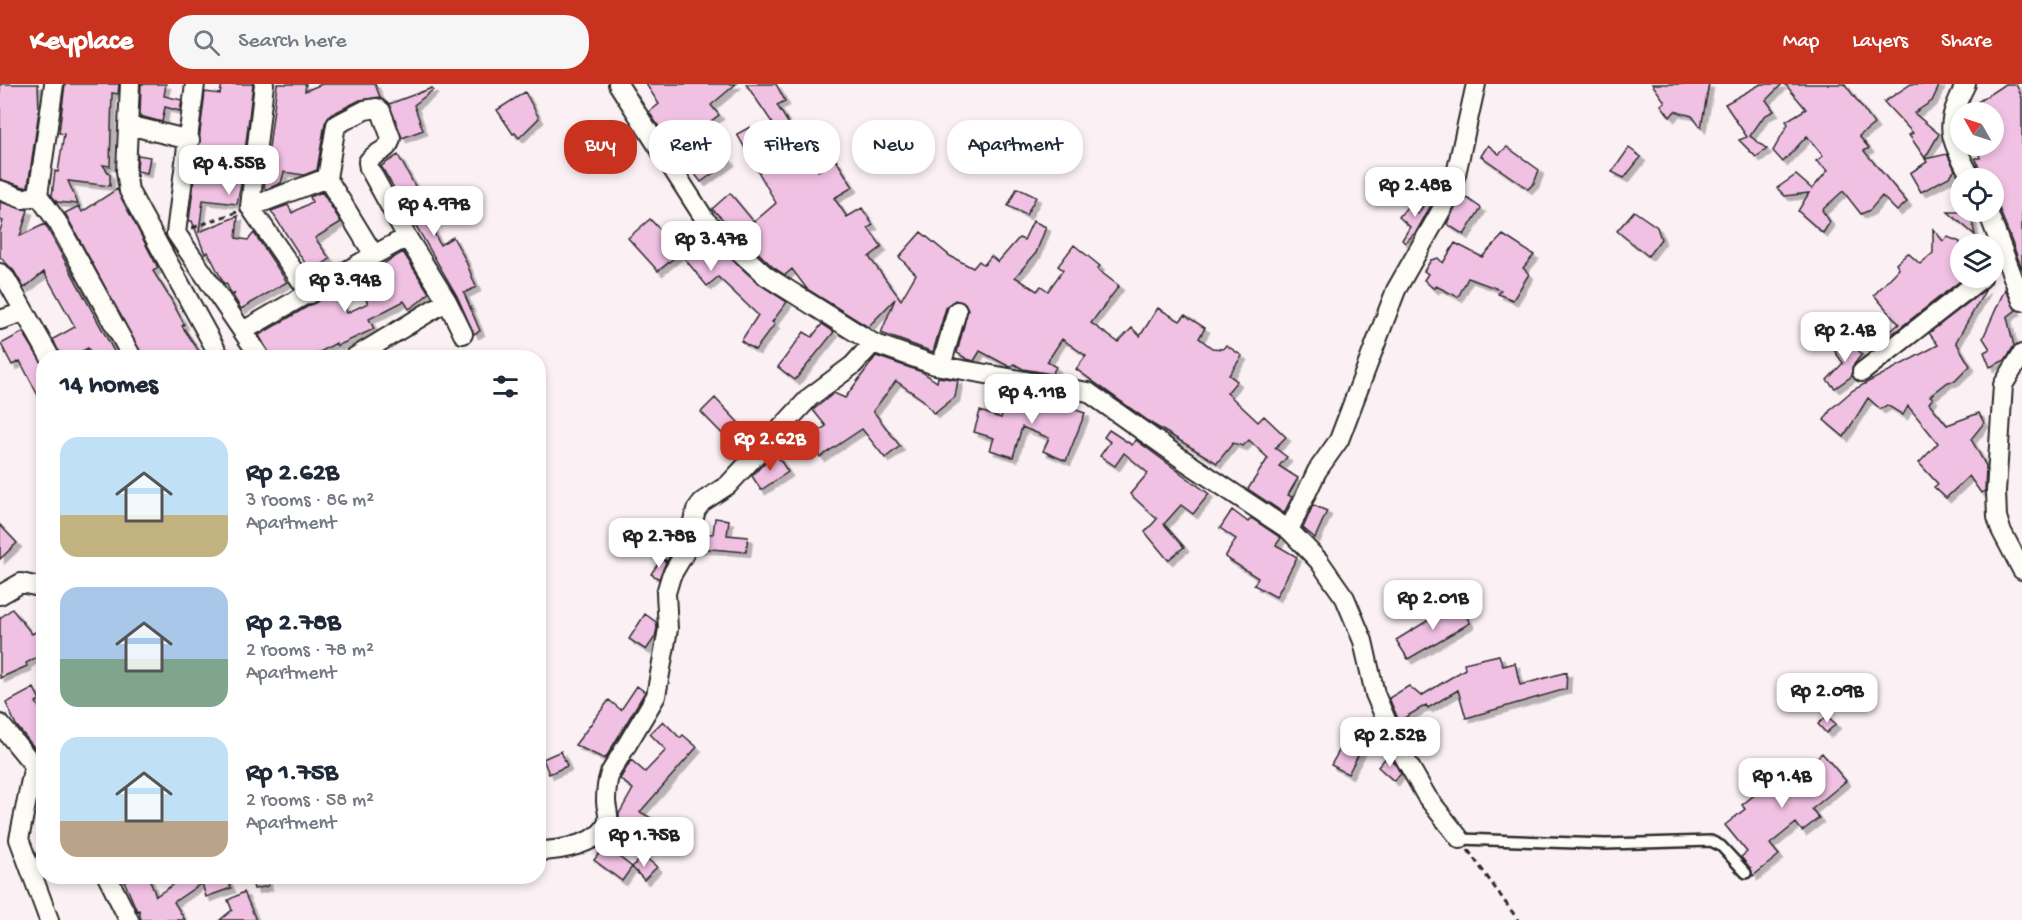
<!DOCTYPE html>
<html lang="en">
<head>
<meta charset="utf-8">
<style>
  :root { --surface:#fff; --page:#f6f6f7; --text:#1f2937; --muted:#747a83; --accent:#c8321e }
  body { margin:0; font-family:"Gochi Hand",sans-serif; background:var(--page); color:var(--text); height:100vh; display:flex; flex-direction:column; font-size:22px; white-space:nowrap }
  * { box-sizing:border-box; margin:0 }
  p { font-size:20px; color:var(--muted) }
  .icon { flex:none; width:33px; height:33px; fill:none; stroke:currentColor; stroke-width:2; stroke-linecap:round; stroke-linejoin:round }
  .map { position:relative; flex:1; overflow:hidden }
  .side { position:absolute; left:36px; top:266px; width:510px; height:534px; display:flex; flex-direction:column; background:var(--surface); border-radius:24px; box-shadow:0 3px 9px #0003 }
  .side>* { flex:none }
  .guide { position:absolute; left:564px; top:36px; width:570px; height:54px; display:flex; gap:12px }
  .needle { width:39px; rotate:309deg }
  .buttons { position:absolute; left:1950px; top:18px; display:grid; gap:12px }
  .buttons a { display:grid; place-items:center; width:54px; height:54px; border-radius:50%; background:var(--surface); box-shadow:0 3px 9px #0003; font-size:30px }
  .price { position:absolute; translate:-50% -51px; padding:0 14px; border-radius:12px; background:#fff; color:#222; font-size:20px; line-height:39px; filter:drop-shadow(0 2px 3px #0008) }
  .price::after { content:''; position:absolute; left:50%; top:36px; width:18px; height:14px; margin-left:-9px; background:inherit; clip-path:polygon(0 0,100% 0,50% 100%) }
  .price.current { background:var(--accent); color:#fff }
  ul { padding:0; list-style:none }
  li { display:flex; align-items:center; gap:18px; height:150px; padding:0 24px }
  li span { display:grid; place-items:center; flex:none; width:168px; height:120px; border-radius:18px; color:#555 }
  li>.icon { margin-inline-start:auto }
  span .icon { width:72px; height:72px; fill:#fffc; stroke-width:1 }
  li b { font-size:26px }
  h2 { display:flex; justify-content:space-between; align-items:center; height:72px; padding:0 24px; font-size:26px }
  .tag { padding:0 21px; border-radius:24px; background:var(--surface); box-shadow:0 3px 9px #0003; font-size:21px; line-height:54px }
  .tag.current { background:var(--accent); color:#fff }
  header { display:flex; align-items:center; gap:36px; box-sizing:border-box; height:84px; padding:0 30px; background:var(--accent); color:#fff }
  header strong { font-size:28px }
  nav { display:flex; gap:33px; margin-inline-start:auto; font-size:21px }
  .search { width:420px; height:54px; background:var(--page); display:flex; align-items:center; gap:15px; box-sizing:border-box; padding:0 21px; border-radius:24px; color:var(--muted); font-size:22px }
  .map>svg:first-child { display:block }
  .building { fill:#f1c1e4; stroke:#2b2b2b; stroke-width:1.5; filter:url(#shadow) }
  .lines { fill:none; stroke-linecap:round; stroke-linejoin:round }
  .service-casing { stroke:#2b2b2b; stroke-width:14 }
  .minor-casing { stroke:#2b2b2b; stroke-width:22 }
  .path { stroke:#2b2b2b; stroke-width:3; stroke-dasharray:6 4.5; stroke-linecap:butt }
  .service { stroke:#fdfcf7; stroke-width:9 }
  .minor { stroke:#fdfcf7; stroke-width:18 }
</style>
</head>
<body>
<header>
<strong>Keyplace</strong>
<div class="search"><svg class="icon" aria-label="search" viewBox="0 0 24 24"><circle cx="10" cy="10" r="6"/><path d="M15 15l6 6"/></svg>Search here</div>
<nav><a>Map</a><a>Layers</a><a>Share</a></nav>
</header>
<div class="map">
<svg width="2022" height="836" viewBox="0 0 2022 836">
  <defs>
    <filter id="shadow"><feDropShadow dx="4.5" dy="4.5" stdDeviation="0" flood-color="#0004"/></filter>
  </defs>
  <rect width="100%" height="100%" fill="#fbf0f3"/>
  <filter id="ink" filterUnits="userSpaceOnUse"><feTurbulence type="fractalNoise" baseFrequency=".0167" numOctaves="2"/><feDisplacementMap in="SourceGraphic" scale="12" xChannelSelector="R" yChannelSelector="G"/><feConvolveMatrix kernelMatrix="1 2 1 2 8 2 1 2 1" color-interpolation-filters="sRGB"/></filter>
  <g filter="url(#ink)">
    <path class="building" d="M 0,0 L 38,0 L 39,27 L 28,102 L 24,103 L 0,95 Z
      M 65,0 L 119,0 L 118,10 L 112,9 L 110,82 L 103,81 L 110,91 L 110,102 L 68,97 L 78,120 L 57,118 L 52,112 L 55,87 L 58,88 L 64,50 L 59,49 Z
      M 141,0 L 166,0 L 164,12 L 182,16 L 180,27 L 165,23 L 162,38 L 140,32 Z
      M 222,0 L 253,0 L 241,101 L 237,120 L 203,116 L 199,148 L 238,132 L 236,154 L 248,156 L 254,149 L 287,198 L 241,225 L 233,212 L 235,209 L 232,211 L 226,199 L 224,200 L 208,168 L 205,170 L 192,137 L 189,137 L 205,8 L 220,10 Z
      M 277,0 L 306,0 L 305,7 L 322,0 L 375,0 L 380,13 L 360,16 L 330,31 L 325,39 L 317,86 L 304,91 L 284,88 L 281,99 L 267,105 L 264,104 Z
      M 646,0 L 736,0 L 711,21 L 719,31 L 703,43 L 730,77 L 701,98 L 694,89 L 697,87 L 678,62 L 674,66 L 649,28 L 659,20 Z
      M 746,0 L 776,0 L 785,17 L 777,21 L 818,87 L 836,76 L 853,103 L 834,114 L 847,133 L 862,124 L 873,141 L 868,144 L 882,163 L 869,173 L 901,216 L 916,190 L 899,173 L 921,148 L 950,172 L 973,184 L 979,177 L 984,181 L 991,172 L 998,178 L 1019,154 L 1024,156 L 1033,137 L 1046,143 L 1036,169 L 1015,193 L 1037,207 L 1041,202 L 1048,207 L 1063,186 L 1058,182 L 1074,161 L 1100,182 L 1097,185 L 1119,202 L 1091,239 L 1118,258 L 1132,244 L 1140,252 L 1158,224 L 1180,237 L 1185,231 L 1205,244 L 1199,254 L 1212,264 L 1223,265 L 1226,261 L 1242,272 L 1229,291 L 1237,297 L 1227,309 L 1258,338 L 1264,332 L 1286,353 L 1275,364 L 1287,373 L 1279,382 L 1298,394 L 1288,411 L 1292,413 L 1284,429 L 1248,405 L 1268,374 L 1249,356 L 1243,362 L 1233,359 L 1217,379 L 1154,341 L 1076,285 L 1086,272 L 1062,255 L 1047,278 L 1056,283 L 1052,290 L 1023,285 L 1014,280 L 1010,283 L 980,267 L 974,277 L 967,275 L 957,269 L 968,225 L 965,219 L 955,216 L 946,224 L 933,268 L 881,249 L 895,215 L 868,243 L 807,205 L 792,185 L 785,191 L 773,183 L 712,125 L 730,109 L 754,138 L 776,119 L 737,50 L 750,43 L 766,71 L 786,59 Z
      M 1652,0 L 1709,0 L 1701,44 L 1692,32 L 1675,27 L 1670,33 L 1661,21 L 1665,18 Z
      M 1761,0 L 1782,0 L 1766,16 L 1774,27 L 1764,32 L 1750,52 L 1767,65 L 1756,73 L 1739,56 L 1747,53 L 1725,20 Z
      M 1785,0 L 1845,0 L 1874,40 L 1859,52 L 1869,64 L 1864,67 L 1907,118 L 1897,127 L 1882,112 L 1870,126 L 1861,130 L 1843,107 L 1822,126 L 1830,138 L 1823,149 L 1798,127 L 1809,109 L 1785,112 L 1777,104 L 1796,91 L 1812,105 L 1828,86 L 1816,77 L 1823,72 L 1807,52 L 1783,78 L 1773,67 L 1788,40 L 1786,37 L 1806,25 Z
      M 1911,0 L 1940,0 L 1932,17 L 1914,29 L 1939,50 L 1925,74 L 1909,51 L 1913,49 L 1884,18 Z
      M 2005,0 L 2016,0 L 2022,14 L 2022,185 L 1999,124 L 1994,118 L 1994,94 L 1988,94 L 1983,85 L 1980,86 L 1975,74 L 1980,74 L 1977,62 L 1994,62 L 1994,28 L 1966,28 L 1967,25 Z
      M 432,4 L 433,6 L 414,21 L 423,46 L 402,54 L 389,20 Z
      M 525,8 L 539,34 L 519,54 L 515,49 L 513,50 L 497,26 Z
      M 1488,61 L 1499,70 L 1507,63 L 1539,86 L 1534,99 L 1528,105 L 1481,72 Z
      M 1629,64 L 1641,73 L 1624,94 L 1612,88 Z
      M 1947,70 L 1955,86 L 1949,93 L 1921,108 L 1910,89 L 1927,78 L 1925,75 Z
      M 138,71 L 150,73 L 147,89 L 137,87 Z
      M 398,71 L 423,117 L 420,119 L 440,161 L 453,153 L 465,175 L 476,203 L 464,209 L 480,247 L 474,250 L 457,212 L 381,82 Z
      M 1017,104 L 1036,113 L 1026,131 L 1008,122 Z
      M 117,105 L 158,184 L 153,187 L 170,214 L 184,240 L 182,242 L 203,273 L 143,273 L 65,129 L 79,122 L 82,128 Z
      M 322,108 L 341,138 L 315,154 L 330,175 L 311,188 L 271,127 L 288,121 L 292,129 L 312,118 L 310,113 Z
      M 1431,109 L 1435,114 L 1416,148 L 1405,159 L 1402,156 L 1410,143 L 1399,133 L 1408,122 L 1418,130 Z
      M 1467,114 L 1481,124 L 1464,151 L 1447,140 L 1457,119 Z
      M 0,118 L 28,126 L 20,152 L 45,140 L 117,273 L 93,273 L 88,264 L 71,273 L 61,273 L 53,255 L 75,243 L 44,188 L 24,204 L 14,187 L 0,173 L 0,147 L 3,137 L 0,136 Z
      M 1634,127 L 1657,143 L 1661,155 L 1648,172 L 1617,147 Z
      M 1948,128 L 1970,128 L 1975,151 Z
      M 650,135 L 662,148 L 664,146 L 673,155 L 692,139 L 759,200 L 787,218 L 772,238 L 775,240 L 755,266 L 741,257 L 758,231 L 718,193 L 707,202 L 680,169 L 658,187 L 628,154 Z
      M 1933,145 L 1943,157 L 1948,153 L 1960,158 L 1960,176 L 1957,179 L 1960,194 L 1964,194 L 1883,257 L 1881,255 L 1899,240 L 1874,211 L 1899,185 L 1896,180 L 1908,169 L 1920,180 L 1933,169 Z
      M 1503,151 L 1534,171 L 1523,184 L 1529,190 L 1513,216 L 1498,210 L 1501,206 L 1468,194 L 1458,213 L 1436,202 L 1434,205 L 1424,196 L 1428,190 L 1424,187 L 1431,176 L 1438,174 L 1443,179 L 1455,159 L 1482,173 Z
      M 403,168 L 429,209 L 419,218 L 409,225 L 404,217 L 369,235 L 374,245 L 337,262 L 336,259 L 311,273 L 271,273 L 259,251 L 336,206 L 347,229 L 368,219 L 366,216 L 375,211 L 363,192 Z
      M 1986,205 L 1956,258 L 1970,282 L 1955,297 L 1948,298 L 1930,312 L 1933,314 L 1929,319 L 1947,341 L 1979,329 L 1984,339 L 1971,355 L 1986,382 L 1985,407 L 1981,409 L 1969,392 L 1946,414 L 1934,403 L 1938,400 L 1919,379 L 1938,359 L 1908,322 L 1903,331 L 1887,321 L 1880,325 L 1868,314 L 1844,353 L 1824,336 L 1831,325 L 1853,306 L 1938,261 L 1929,249 Z
      M 2005,205 L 2016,226 L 2007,233 L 2014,262 L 2005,276 L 1990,283 L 1984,268 L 1990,265 L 1983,254 Z
      M 822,240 L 834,248 L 795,296 L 778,283 L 804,248 L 812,253 Z
      M 23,248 L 44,282 L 44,323 L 20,277 L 12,281 L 1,260 Z
      M 1845,254 L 1862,270 L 1852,283 L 1852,292 L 1835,304 L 1827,296 L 1843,279 L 1834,266 Z
      M 876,272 L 922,288 L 937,298 L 938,293 L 958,296 L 955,313 L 934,330 L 923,316 L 896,297 L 873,327 L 900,362 L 885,374 L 862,345 L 820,373 L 808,354 L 826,342 L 813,326 L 834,309 L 845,314 Z
      M 1010,306 L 1038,314 L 1037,317 L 1046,316 L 1085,329 L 1066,377 L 1043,367 L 1049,354 L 1022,343 L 1013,373 L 990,366 L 994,354 L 974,348 L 980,327 L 1001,334 Z
      M 715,314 L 753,354 L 740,368 L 701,328 Z
      M 1109,346 L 1132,361 L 1136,356 L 1209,410 L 1193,430 L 1181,421 L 1164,440 L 1184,463 L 1168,476 L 1145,448 L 1157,435 L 1130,410 L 1148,389 L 1124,369 L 1115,382 L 1100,372 L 1110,358 L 1104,353 Z
      M 775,368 L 788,388 L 761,406 L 752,392 Z
      M 1313,421 L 1327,427 L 1315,454 L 1303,444 Z
      M 1232,426 L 1248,438 L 1251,434 L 1281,454 L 1276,461 L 1297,473 L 1276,513 L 1254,501 L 1258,494 L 1225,473 L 1236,455 L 1220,444 Z
      M 715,434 L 729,436 L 727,451 L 748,453 L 746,468 L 699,464 L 701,449 L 713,450 Z
      M 0,441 L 17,459 L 0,475 Z
      M 664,460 L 673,466 L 667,477 L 657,470 Z
      M 661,475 L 666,478 L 659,495 L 651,490 Z
      M 1458,518 L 1470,539 L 1408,575 L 1396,556 Z
      M 12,525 L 32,550 L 44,543 L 44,569 L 26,579 L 27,582 L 0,594 L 0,534 Z
      M 645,530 L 656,538 L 657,544 L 655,553 L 646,566 L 629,555 Z
      M 1499,571 L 1503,582 L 1515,579 L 1520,601 L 1567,588 L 1566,605 L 1466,634 L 1458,606 L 1428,624 L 1426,621 L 1399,637 L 1389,614 L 1409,602 L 1421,612 L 1465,585 L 1464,579 Z
      M 637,602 L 645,608 L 605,675 L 575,661 L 609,616 L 621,626 Z
      M 34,604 L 40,616 L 36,618 L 44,633 L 44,671 L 41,672 L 16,641 L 6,619 Z
      M 1827,632 L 1836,640 L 1826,649 L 1818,640 Z
      M 663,637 L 680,654 L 683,651 L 697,663 L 640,728 L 657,737 L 650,749 L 643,754 L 619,740 L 619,730 L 633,705 L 620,695 L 631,676 L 645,688 L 666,666 L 650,650 Z
      M 1351,646 L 1367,655 L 1348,690 L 1331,681 Z
      M 561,667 L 567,682 L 549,690 L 543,675 Z
      M 1822,669 L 1846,697 L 1812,725 L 1819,734 L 1802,747 L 1796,739 L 1770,760 L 1779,771 L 1753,792 L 1751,785 L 1741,773 L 1747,768 L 1725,741 L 1745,725 L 1742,721 L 1767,701 L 1762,695 L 1779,682 L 1790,696 Z
      M 1389,670 L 1401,690 L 1394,697 L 1378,683 Z
      M 605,762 L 632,783 L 622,797 L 594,776 Z
      M 644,772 L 657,783 L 644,796 L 632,783 Z
      M 122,792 L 148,792 L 156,812 L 186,792 L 226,792 L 231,804 L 206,813 L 202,799 L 174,818 L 185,836 L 141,836 L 139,826 L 137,827 Z
      M 251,792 L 266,792 L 268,802 L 254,805 Z
      M 244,808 L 256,836 L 220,836 L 232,826 L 228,816 Z"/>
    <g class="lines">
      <defs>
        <path id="service" d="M 1460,755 L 1606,760 L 1711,757 L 1721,762 L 1746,789"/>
        <path id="minor" d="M 54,0 L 38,111 L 58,139 L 132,273
          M 130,0 L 126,87 L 129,107 L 220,273
          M 195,0 L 176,149 L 260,273
          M 264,0 L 250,123 L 310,210
          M 618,0 L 706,137 L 766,192 L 873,259 L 935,281 L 1088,308 L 1185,377 L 1289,446 L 1319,477 L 1345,514 L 1363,557 L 1375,610 L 1395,657 L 1427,713 L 1460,755
          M 1966,0 C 1942,46 1950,51 1971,94
          M 128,41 L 190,56
          M 0,106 L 23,115 L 38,111
          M 250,123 L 327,94
          M 1988,128 L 2022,217
          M 374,171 L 407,153
          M 0,189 L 6,195 L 50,273
          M 447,217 L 463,250
          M 0,236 L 24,228
          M 243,247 L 374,171 L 327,94 L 336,41 L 365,26 L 377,24 L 381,27 L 391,54 C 388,69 375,67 368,78 L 369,84 L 407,153 L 447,217 L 355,273
          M 2022,270 L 2003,301 L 1996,407 L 1997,433 L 2001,446 L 2022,486
          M 941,282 L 957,227
          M 1862,288 L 1982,194
          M 1289,446 L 1317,387 L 1339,356 L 1396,206 L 1446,118 L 1456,90 L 1476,0
          M 0,511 L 21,499 L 44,504
          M 0,640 L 41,690
          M 34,681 L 19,755 L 49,836
          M 538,767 C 558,767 603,760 608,736 C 609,730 606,722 606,717 C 606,707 607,698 610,689 L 656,612 L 668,545 L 666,509 L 671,492 L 684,470 L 696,426 L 702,418 L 728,401 L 810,313 L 853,281 L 873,259
          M 107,792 L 129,836"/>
      </defs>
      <use href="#service" class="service-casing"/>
      <use href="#minor" class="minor-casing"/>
      <path class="path" d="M 192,144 L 237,128
        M 1468,766 L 1518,836"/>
      <use href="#service" class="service"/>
      <use href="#minor" class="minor"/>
    </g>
  </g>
</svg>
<div class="buttons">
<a><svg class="needle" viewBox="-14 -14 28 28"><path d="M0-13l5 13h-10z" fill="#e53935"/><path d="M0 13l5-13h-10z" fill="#747a83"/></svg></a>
<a><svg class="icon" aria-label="locate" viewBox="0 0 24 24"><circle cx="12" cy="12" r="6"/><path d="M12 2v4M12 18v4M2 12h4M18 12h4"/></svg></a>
<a><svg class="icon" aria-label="layers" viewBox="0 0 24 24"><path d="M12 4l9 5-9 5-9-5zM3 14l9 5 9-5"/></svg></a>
</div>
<b class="price" style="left:229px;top:112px">Rp 4.55B</b>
<b class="price" style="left:1415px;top:134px">Rp 2.48B</b>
<b class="price" style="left:434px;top:153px">Rp 4.97B</b>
<b class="price" style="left:711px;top:188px">Rp 3.47B</b>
<b class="price" style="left:345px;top:229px">Rp 3.94B</b>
<b class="price" style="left:1845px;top:279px">Rp 2.4B</b>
<b class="price" style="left:1032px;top:341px">Rp 4.11B</b>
<b class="price current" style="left:770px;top:388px">Rp 2.62B</b>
<b class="price" style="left:659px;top:485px">Rp 2.78B</b>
<b class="price" style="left:1433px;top:547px">Rp 2.01B</b>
<b class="price" style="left:1827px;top:640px">Rp 2.09B</b>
<b class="price" style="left:1390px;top:684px">Rp 2.52B</b>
<b class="price" style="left:1782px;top:725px">Rp 1.4B</b>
<b class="price" style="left:644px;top:784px">Rp 1.75B</b>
<div class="guide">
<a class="tag current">Buy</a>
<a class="tag">Rent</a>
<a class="tag">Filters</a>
<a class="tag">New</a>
<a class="tag">Apartment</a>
</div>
<section class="side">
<h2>14 homes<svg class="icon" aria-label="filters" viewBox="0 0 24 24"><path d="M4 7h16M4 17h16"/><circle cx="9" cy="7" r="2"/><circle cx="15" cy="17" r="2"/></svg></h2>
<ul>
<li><span style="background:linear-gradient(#bfe0f5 65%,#c2b280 0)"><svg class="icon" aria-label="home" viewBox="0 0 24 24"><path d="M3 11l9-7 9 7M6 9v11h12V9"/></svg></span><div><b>Rp 2.62B</b><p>3 rooms · 86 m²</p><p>Apartment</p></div></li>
<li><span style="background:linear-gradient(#a9c7e8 60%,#7fa58c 0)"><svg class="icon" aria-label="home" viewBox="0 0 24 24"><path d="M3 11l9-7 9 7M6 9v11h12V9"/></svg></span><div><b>Rp 2.78B</b><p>2 rooms · 78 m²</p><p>Apartment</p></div></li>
<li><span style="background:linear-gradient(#bfe0f5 70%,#b9a48a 0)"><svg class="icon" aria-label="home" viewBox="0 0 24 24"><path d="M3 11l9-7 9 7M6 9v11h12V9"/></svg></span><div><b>Rp 1.75B</b><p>2 rooms · 58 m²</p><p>Apartment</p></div></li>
</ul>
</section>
</div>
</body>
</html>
